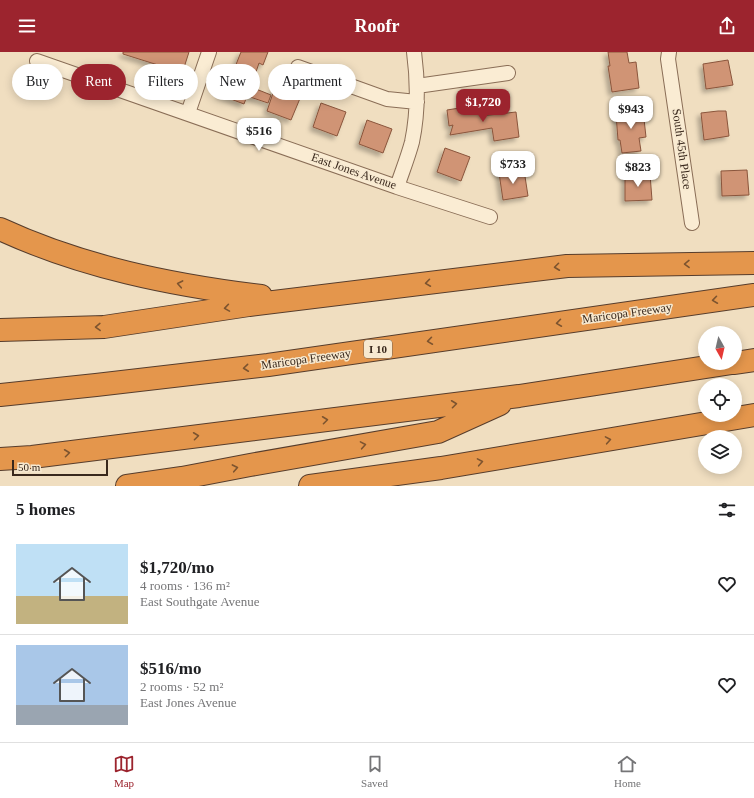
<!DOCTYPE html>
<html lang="en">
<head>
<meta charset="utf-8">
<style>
  :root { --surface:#fff; --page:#f6f6f6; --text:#202124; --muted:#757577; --line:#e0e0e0; --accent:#9c242e }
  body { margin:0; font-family:Georgia,serif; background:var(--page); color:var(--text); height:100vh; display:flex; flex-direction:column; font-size:15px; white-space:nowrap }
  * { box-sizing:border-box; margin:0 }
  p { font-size:13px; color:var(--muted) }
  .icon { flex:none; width:22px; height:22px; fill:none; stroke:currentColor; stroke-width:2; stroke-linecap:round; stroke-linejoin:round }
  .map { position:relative; height:434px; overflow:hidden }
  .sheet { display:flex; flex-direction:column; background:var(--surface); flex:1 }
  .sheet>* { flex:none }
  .guide { position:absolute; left:12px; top:12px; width:400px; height:36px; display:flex; gap:8px }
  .needle { width:26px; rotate:172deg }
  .controls { position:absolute; left:698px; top:274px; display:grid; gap:8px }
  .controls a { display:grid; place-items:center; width:44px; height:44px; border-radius:50%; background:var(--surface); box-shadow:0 2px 10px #0003; font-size:20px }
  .scale { position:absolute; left:12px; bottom:10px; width:96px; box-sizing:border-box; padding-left:4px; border:2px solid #39281c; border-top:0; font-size:11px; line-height:14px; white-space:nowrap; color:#39281c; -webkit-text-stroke:3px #f7e9d0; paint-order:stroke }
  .price { position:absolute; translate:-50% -34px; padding:0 9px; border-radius:8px; background:#fff; color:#222; font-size:13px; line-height:26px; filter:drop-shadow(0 1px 2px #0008) }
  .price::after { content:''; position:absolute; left:50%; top:24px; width:12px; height:9px; margin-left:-6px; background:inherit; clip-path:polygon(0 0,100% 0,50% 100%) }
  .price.active { background:var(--accent); color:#fff }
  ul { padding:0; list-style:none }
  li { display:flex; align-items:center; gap:12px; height:100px; padding:0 16px }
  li+li { border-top:1px solid var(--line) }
  li span { display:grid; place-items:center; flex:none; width:112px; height:80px; border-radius:0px; color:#555 }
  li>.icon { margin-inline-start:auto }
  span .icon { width:48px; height:48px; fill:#fffc; stroke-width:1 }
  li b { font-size:17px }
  h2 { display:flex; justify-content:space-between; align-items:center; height:48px; padding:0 16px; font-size:17px }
  .chip { padding:0 14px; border-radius:18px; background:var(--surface); box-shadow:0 2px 10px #0003; font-size:14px; line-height:36px }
  .chip.active { background:var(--accent); color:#fff }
  header { display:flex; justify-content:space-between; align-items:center; height:52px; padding:0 16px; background:var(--accent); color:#fff; font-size:18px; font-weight:600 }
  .tabs { display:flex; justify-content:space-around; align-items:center; height:56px; border-top:1px solid var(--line); background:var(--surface); font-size:11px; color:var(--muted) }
  .tabs a { display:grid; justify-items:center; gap:2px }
  .tabs .active { color:var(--accent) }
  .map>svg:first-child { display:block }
  .building { fill:#d09474; stroke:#8a553c; filter:url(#shadow) }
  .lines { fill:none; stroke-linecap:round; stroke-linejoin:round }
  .street-casing { stroke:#8a6e57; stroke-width:16 }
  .highway-casing { stroke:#573d2c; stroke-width:24 }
  .street { stroke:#faecd3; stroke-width:14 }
  .highway { stroke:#e4964c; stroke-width:22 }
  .oneway { stroke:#7d542f }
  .labels { text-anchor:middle; stroke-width:3; stroke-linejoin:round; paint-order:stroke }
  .shield { fill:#f7e9d0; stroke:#726252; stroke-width:1 }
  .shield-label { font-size:11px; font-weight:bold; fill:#39281c }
  .street-label { font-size:12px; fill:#39281c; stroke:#f7e9d0 }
</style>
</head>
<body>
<header><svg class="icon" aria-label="menu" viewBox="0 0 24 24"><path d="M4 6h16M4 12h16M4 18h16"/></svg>Roofr<svg class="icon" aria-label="share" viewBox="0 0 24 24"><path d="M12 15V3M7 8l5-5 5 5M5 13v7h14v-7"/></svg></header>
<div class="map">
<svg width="754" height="434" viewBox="0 0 754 434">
  <defs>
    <filter id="shadow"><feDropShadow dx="-3.5" dy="3.5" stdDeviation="2" flood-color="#0004"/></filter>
  </defs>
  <rect width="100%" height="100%" fill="#f0dec0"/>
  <path class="building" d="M 123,0 L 189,0 L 181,25 L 157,17 L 158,13 L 123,2 Z
    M 241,0 L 268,0 L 263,13 L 259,11 L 251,35 L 271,43 L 268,51 L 247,44 L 244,52 L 220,43 L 228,19 L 233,20 Z
    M 608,0 L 627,0 L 629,11 L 636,10 L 639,36 L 612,40 L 608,14 L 610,14 Z
    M 728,8 L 733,33 L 706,37 L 703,12 Z
    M 275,35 L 301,44 L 291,68 L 267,59 Z
    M 321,51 L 346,60 L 337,84 L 313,75 Z
    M 472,54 L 473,62 L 480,61 L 481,64 L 516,60 L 519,85 L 494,89 L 492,76 L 450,83 L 453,73 L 449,74 L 447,58 Z
    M 643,58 L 646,85 L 639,86 L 641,99 L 622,101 L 620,88 L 618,88 L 616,62 Z
    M 718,59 L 726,59 L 729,84 L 704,88 L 701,61 Z
    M 367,68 L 392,77 L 383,101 L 359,92 Z
    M 445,96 L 470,105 L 461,129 L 437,120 Z
    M 524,118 L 528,144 L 503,148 L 499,121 Z
    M 747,118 L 749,143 L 722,144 L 721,119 Z
    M 650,122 L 652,148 L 625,149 L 625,124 Z"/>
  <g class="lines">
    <defs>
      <path id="street" d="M 669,0 L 668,7 L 692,171
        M 37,9 L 397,135 L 490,165
        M 298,15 L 387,47 L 417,50
        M 417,34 L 508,21
        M 188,61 L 209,0
        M 397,135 C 402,120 408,105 412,90 C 418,61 418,30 414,0"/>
      <path id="highway" d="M 0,177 C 82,215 171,233 261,244
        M 0,278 L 104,275 L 249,253 L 567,214 L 754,211
        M 735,311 L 754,308
        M 0,343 L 96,333 L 268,313 L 754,243
        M 0,407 L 32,405 L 519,344 L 732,311
        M 127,434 L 182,426 L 250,413 L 438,380 L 500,352
        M 310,434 L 441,416 L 754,363"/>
    </defs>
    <use href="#street" class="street-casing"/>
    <use href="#highway" class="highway-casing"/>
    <use href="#street" class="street"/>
    <use href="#highway" class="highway"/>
  </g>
  <defs><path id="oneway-chevron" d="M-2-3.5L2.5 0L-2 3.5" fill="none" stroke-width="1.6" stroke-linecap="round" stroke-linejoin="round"/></defs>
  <g class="oneway">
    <use href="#oneway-chevron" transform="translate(687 212) rotate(179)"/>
    <use href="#oneway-chevron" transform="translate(557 215) rotate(173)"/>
    <use href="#oneway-chevron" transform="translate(428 231) rotate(172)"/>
    <use href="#oneway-chevron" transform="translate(180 232) rotate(-169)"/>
    <use href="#oneway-chevron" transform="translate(715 248) rotate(172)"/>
    <use href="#oneway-chevron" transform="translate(227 256) rotate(171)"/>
    <use href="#oneway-chevron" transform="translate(559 271) rotate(172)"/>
    <use href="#oneway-chevron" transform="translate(98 275) rotate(178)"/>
    <use href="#oneway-chevron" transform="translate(430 289) rotate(172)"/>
    <use href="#oneway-chevron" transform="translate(246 316) rotate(174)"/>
    <use href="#oneway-chevron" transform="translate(454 352) rotate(-7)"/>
    <use href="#oneway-chevron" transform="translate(325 368) rotate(-7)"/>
    <use href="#oneway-chevron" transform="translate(196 384) rotate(-7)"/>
    <use href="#oneway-chevron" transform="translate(608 388) rotate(-10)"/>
    <use href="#oneway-chevron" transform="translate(363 393) rotate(-10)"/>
    <use href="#oneway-chevron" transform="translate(67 401) rotate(-7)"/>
    <use href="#oneway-chevron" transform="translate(480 410) rotate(-10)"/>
    <use href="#oneway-chevron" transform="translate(235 416) rotate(-11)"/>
  </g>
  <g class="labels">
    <rect class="shield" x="364" y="288" width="28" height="18" rx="3"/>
    <g class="shield-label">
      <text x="378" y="301">I 10</text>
    </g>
    <g class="street-label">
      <text transform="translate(682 97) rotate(82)" y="4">South 45th Place</text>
      <text transform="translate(354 119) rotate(19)" y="4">East Jones Avenue</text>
      <text transform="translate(627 261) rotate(-8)" y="4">Maricopa Freeway</text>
      <text transform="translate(306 307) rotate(-8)" y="4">Maricopa Freeway</text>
    </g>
  </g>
</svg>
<div class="controls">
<a><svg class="needle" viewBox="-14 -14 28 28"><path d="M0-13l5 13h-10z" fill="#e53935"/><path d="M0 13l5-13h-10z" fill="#757577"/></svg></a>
<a><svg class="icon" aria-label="locate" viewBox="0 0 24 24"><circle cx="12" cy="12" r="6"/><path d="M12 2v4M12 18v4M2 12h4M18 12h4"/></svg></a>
<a><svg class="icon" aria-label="layers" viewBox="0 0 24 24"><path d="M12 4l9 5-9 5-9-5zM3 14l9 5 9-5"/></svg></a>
</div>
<div class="scale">50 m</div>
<b class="price active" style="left:483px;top:71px">$1,720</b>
<b class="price" style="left:631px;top:78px">$943</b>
<b class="price" style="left:259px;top:100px">$516</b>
<b class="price" style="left:513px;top:133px">$733</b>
<b class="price" style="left:638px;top:136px">$823</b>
<div class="guide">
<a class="chip">Buy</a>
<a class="chip active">Rent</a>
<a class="chip">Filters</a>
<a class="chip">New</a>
<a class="chip">Apartment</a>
</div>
</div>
<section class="sheet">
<h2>5 homes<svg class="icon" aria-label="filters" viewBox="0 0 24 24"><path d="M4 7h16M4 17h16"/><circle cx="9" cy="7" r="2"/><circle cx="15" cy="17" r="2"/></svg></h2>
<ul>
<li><span style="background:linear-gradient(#bfe0f5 65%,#c2b280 0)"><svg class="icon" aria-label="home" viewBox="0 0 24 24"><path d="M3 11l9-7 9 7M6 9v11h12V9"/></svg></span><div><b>$1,720/mo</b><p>4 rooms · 136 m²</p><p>East Southgate Avenue</p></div><svg class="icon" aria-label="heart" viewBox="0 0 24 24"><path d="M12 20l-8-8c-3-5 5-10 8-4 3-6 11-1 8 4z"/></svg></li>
<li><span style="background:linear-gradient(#a9c7e8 75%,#9aa5b1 0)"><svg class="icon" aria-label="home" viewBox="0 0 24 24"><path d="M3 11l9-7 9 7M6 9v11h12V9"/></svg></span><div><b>$516/mo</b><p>2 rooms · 52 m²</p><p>East Jones Avenue</p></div><svg class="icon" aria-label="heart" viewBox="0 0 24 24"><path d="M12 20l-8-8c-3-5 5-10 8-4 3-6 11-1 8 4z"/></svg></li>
</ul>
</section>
<nav class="tabs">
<a class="active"><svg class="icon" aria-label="map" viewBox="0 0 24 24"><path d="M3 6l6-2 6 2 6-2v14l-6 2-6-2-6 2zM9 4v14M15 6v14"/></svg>Map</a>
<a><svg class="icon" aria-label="saved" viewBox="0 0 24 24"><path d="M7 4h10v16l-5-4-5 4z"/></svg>Saved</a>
<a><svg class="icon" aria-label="home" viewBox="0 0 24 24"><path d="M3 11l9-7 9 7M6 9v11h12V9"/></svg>Home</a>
</nav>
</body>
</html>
